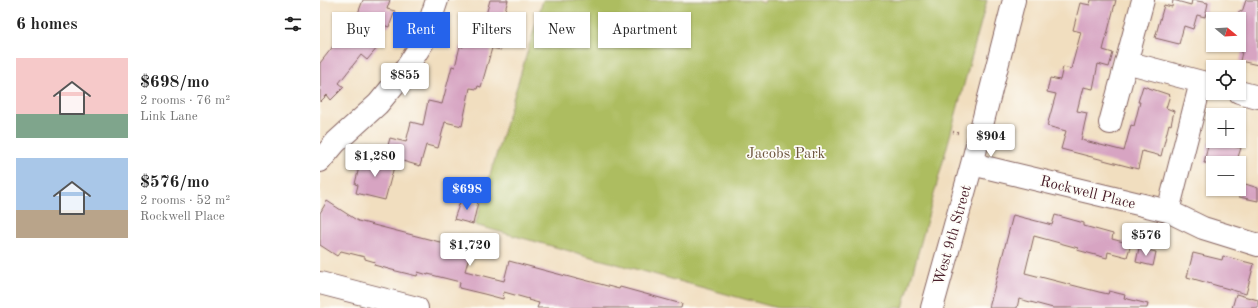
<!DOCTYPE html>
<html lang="en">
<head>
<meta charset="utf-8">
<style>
  :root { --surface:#fff; --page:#f2f2f2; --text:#222; --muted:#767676; --accent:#2563eb }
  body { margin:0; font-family:"Old Standard TT",serif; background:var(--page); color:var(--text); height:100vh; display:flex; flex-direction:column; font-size:15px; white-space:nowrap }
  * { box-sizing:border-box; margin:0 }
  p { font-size:13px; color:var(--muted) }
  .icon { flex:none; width:22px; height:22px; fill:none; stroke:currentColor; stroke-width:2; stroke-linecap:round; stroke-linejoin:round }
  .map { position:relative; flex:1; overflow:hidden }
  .drawer { display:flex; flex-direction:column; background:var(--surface); width:320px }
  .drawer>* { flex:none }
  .top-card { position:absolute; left:12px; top:12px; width:380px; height:36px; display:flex; gap:8px }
  .needle { width:26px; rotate:108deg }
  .tools { position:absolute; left:886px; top:12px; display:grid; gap:8px }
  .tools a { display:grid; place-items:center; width:40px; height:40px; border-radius:0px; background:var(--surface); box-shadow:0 1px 3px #0004; font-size:20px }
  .price { position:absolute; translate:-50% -34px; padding:0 9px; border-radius:4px; background:#fff; color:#222; font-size:13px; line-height:26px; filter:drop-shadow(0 1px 2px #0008) }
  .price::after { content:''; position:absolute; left:50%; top:24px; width:12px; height:9px; margin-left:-6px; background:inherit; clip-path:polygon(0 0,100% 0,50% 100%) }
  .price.active { background:var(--accent); color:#fff }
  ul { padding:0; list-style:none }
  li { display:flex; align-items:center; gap:12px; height:100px; padding:0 16px }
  li span { display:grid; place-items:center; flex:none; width:112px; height:80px; border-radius:0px; color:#555 }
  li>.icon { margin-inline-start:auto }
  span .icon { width:48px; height:48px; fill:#fffc; stroke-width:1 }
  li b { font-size:17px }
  h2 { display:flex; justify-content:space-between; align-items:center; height:48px; padding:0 16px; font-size:17px }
  .tag { padding:0 14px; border-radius:0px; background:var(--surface); box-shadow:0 1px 3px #0004; font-size:14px; line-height:36px }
  .tag.active { background:var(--accent); color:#fff }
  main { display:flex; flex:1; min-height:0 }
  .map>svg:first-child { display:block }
  .green { fill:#adbd60; stroke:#7c6e46 }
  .building { fill:#d7a4c2 }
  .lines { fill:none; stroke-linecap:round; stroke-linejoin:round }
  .minor-casing { stroke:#84625f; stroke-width:24 }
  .path { stroke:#84625f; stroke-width:2.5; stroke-dasharray:1 3; stroke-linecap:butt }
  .minor { stroke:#fff; stroke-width:22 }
  .labels { text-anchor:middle; stroke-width:3.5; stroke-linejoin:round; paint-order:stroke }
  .park-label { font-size:15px; fill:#6d563e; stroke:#fdfcf7 }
  .street-label { font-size:15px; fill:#4a1f2b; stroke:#fdfcf7 }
</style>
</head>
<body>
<main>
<section class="drawer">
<h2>6 homes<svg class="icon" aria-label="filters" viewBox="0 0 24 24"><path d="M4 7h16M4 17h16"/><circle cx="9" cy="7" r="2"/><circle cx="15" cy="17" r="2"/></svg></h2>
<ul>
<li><span style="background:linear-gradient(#f6c9c9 70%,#7fa58c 0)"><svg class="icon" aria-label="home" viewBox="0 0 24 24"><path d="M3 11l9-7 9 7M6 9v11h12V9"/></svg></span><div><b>$698/mo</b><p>2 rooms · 76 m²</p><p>Link Lane</p></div></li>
<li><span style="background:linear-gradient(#a9c7e8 65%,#b9a48a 0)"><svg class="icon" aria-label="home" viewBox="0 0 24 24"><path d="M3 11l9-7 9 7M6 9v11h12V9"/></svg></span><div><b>$576/mo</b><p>2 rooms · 52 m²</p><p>Rockwell Place</p></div></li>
</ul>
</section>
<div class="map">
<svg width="938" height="308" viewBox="0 0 938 308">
  <rect width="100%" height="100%" fill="#fdfcf7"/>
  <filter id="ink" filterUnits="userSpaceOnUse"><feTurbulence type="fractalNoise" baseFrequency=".025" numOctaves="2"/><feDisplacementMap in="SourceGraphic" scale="8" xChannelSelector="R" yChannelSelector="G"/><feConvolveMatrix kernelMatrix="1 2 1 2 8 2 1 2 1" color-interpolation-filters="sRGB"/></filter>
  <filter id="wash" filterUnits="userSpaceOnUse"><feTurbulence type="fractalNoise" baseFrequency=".012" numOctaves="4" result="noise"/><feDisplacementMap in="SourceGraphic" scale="16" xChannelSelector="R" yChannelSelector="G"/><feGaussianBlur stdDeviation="0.9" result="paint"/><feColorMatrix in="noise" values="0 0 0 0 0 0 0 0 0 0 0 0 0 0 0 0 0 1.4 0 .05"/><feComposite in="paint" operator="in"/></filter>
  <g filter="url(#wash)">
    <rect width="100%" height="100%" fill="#f1debf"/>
    <path class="green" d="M 223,0 L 436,0 L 444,3 L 445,0 L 667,0 L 583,308 L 457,308 L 155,225 Z"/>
    <g id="blocks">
      <path class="building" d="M 43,0 L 70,0 L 67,9 L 75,11 L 69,27 L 37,16 Z
        M 170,0 L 188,0 L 184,14 L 191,16 L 181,50 L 172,48 L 161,87 L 158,86 L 157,89 L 150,88 L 142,126 L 125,122 L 118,148 L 106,145 L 100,166 L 65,156 L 70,138 L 86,142 L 91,122 L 103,125 L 108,101 L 122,104 L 132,66 L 135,67 L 140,46 L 143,47 L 149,26 L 162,29 Z
        M 771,0 L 796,0 L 783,50 L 793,53 L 789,67 L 778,64 L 773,89 L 763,87 L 757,111 L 767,113 L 761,140 L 804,151 L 811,125 L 814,126 L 820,102 L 818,102 L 823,86 L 850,95 L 846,108 L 854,111 L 851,125 L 849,124 L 841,156 L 822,151 L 818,169 L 741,149 L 746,131 L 727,126 L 736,94 L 727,92 L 730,78 L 740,80 L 743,67 L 751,69 L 761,32 L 753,30 L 760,3 L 770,5 Z
        M 853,0 L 871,5 L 872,0 L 888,3 L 885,17 L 877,15 L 873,29 L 864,26 L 859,44 L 835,38 L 844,5 L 852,7 Z
        M 926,0 L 938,0 L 938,65 L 920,61 L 924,43 L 919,41 L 919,11 L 922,12 Z
        M 30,25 L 58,47 L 47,60 L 41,55 L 19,83 L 24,87 L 11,100 L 7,95 L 0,102 L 0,63 Z
        M 889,141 L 921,148 L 916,163 L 884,163 Z
        M 47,155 L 75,163 L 65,200 L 36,193 L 38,185 L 35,184 L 39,167 L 43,168 Z
        M 919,182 L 938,188 L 938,201 L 919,197 Z
        M 145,199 L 158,202 L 153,224 L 134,219 L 140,202 Z
        M 7,201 L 38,221 L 151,250 L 145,271 L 184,281 L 189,261 L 257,279 L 257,278 L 299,289 L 300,287 L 362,304 L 361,308 L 217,308 L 219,303 L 208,300 L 209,299 L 184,292 L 183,299 L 164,294 L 139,288 L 140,282 L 108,274 L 108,275 L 98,272 L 97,276 L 72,270 L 54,265 L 55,262 L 45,259 L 45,257 L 21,251 L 17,256 L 0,245 L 0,213 Z
        M 693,215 L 732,225 L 735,215 L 764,223 L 764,226 L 793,234 L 792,239 L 811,244 L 807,257 L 788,252 L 787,258 L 757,250 L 758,248 L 714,236 L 705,273 L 779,292 L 788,294 L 789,291 L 805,295 L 804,298 L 828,304 L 827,308 L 733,308 L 699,299 L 697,308 L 669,308 Z
        M 819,248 L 836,252 L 833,266 L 816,262 Z
        M 873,253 L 902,260 L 903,256 L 934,264 L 926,294 L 867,277 Z
        M 916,294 L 938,300 L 938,308 L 912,308 Z"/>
    </g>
  </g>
  <g filter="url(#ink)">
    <use href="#blocks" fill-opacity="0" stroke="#84625f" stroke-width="1"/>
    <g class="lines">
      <defs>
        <path id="minor" d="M 806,62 L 893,85
          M 919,92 L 938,97
          M 790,123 L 823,0
          M 0,161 L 16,142 L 58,104 L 82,75 L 103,42 L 117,0
          M 652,164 L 848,211 L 881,82
          M 848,211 L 883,228 L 938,245
          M 0,283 L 97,308
          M 612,308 L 652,164 L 694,0"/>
      </defs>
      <use href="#minor" class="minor-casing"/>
      <path class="path" d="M 633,132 L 638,133"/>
      <use href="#minor" class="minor"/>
    </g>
  </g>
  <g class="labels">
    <g class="park-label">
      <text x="466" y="158">Jacobs Park</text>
    </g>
    <g class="street-label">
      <text transform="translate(768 192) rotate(14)" y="5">Rockwell Place</text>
      <text transform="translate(632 235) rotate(-74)" y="5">West 9th Street</text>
    </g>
  </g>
</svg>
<div class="tools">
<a><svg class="needle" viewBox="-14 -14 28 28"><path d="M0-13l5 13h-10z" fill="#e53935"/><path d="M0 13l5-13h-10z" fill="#767676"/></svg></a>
<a><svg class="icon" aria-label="locate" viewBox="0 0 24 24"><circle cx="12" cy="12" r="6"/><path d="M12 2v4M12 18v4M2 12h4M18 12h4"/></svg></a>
<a>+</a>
<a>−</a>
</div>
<b class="price" style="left:85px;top:97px">$855</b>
<b class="price" style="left:671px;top:158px">$904</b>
<b class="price" style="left:55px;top:178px">$1,280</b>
<b class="price active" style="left:147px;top:211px">$698</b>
<b class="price" style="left:826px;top:257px">$576</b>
<b class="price" style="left:150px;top:267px">$1,720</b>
<div class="top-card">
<a class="tag">Buy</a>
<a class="tag active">Rent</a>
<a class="tag">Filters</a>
<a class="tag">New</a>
<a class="tag">Apartment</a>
</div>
</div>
</main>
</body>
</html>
